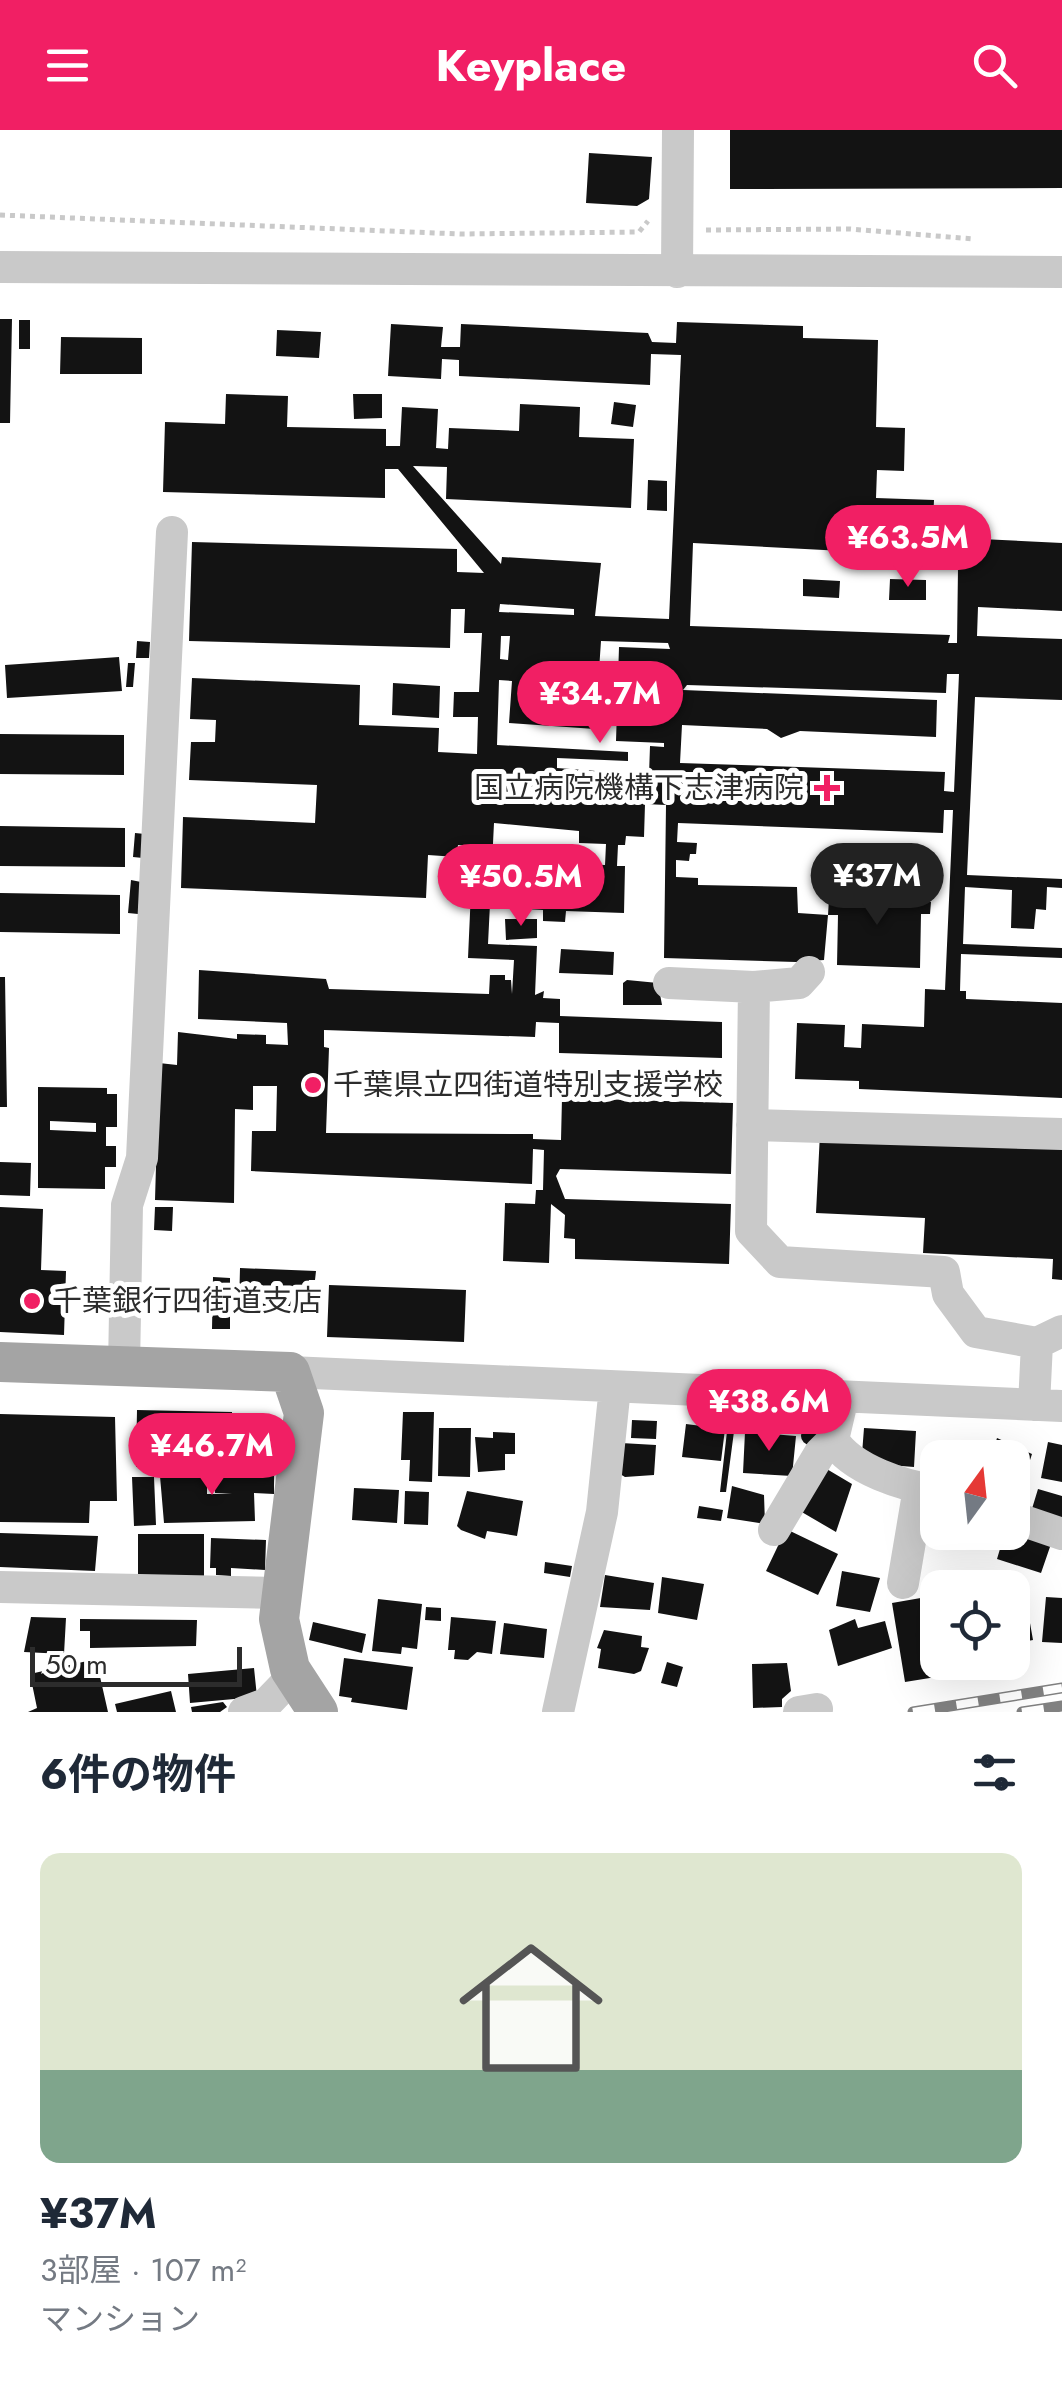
<!DOCTYPE html>
<html lang="ja">
<head>
<meta charset="utf-8">
<style>
  :root { --surface:#fff; --page:#f6f6f7; --text:#1f2937; --muted:#747a83; --line:#e0e1e3; --accent:#f11f64 }
  body { margin:0; font-family:Jost,"Noto Sans JP",sans-serif; background:var(--page); color:var(--text); height:100vh; display:flex; flex-direction:column; font-size:38px; white-space:nowrap }
  * { box-sizing:border-box; margin:0 }
  p { font-size:32px; color:var(--muted) }
  .icon { flex:none; width:55px; height:55px; fill:none; stroke:currentColor; stroke-width:2; stroke-linecap:round; stroke-linejoin:round }
  .map { position:relative; height:1582px; overflow:hidden }
  .panel { display:flex; flex-direction:column; background:var(--surface); flex:1 }
  .panel>* { flex:none }
  .needle { width:65px; rotate:15deg }
  .tools { position:absolute; left:920px; top:1310px; display:grid; gap:20px }
  .tools a { display:grid; place-items:center; width:110px; height:110px; border-radius:20px; background:var(--surface); box-shadow:0 10px 40px #0002; font-size:50px }
  .scale { position:absolute; left:30px; bottom:25px; width:212px; box-sizing:border-box; padding-left:10px; border:5px solid #2c2c2c; border-top:0; font-size:28px; line-height:35px; white-space:nowrap; color:#2c2c2c; -webkit-text-stroke:8px #fff; paint-order:stroke }
  .price { position:absolute; translate:-50% -85px; padding:0 22px; border-radius:35px; background:var(--accent); color:#fff; font-size:32px; line-height:65px; filter:drop-shadow(0 2px 5px #0008) }
  .price::after { content:''; position:absolute; left:50%; top:60px; width:30px; height:22px; margin-left:-15px; background:inherit; clip-path:polygon(0 0,100% 0,50% 100%) }
  .price.active { background:#222; color:#fff }
  ul { padding:0; list-style:none }
  li { display:grid; align-content:center; gap:20px; height:530px; padding:0 40px }
  li+li { border-top:2px solid var(--line) }
  li span { display:grid; place-items:center; height:310px; border-radius:20px; color:#555 }
  li>.icon { margin-inline-start:auto }
  span .icon { width:180px; height:180px; fill:#fffc; stroke-width:1 }
  li b { font-size:42px }
  h2 { display:flex; justify-content:space-between; align-items:center; height:120px; padding:0 40px; font-size:42px }
  header { display:flex; justify-content:space-between; align-items:center; height:130px; padding:0 40px; background:var(--accent); color:#fff; font-size:45px; font-weight:700 }
  .map>svg:first-child { display:block }
  .building { fill:#131313; fill-rule:evenodd }
  .lines { fill:none; stroke-linecap:round; stroke-linejoin:round }
  .path { stroke:#c9c9c9; stroke-width:5; stroke-dasharray:5 5; stroke-linecap:butt }
  .minor { stroke:#c9c9c9; stroke-width:32 }
  .major { stroke:#a4a4a4; stroke-width:40 }
  .rail-casing { stroke:#818181; stroke-width:11 }
  .rail { stroke:#fff; stroke-width:8; stroke-dasharray:22; stroke-linecap:butt }
  .poi-dot { fill:#f11f64; stroke:#fff; stroke-width:4 }
  .labels { text-anchor:middle; stroke-width:10; stroke-linejoin:round; paint-order:stroke }
  .poi-label { font-size:30px; fill:#2c2c2c; stroke:#fff; text-anchor:start }
</style>
</head>
<body>
<header><svg class="icon" aria-label="menu" viewBox="0 0 24 24"><path d="M4 6h16M4 12h16M4 18h16"/></svg>Keyplace<svg class="icon" aria-label="search" viewBox="0 0 24 24"><circle cx="10" cy="10" r="6"/><path d="M15 15l6 6"/></svg></header>
<div class="map">
<svg width="1062" height="1582" viewBox="0 0 1062 1582">
  <rect width="100%" height="100%" fill="#fff"/>
  <path class="building" d="M 730,0 L 1062,0 L 1062,58 L 730,59 Z
    M 589,23 L 652,27 L 649,69 L 637,76 L 586,73 Z
    M 0,189 L 12,189 L 10,293 L 0,293 Z
    M 19,190 L 30,190 L 30,219 L 19,219 Z
    M 677,192 L 803,196 L 803,208 L 878,210 L 876,297 L 905,298 L 904,341 L 877,340 L 876,368 L 934,370 L 932,413 L 959,414 L 959,426 L 980,427 L 981,409 L 1062,413 L 1062,481 L 978,477 L 977,506 L 1062,509 L 1062,570 L 975,567 L 967,745 L 1062,749 L 1062,758 L 1047,757 L 1046,780 L 1036,779 L 1034,799 L 1011,798 L 1012,760 L 965,757 L 963,814 L 1062,818 L 1062,828 L 961,824 L 960,861 L 966,861 L 966,869 L 1062,873 L 1062,968 L 859,959 L 859,951 L 795,949 L 797,893 L 845,895 L 844,917 L 861,918 L 862,894 L 924,897 L 925,859 L 945,860 L 953,680 L 944,680 L 943,703 L 678,693 L 677,712 L 697,713 L 696,724 L 690,724 L 689,731 L 676,730 L 676,747 L 698,748 L 698,755 L 797,757 L 798,783 L 828,785 L 824,830 L 796,832 L 664,828 L 666,675 L 645,674 L 644,707 L 626,706 L 625,715 L 618,715 L 617,736 L 625,736 L 624,783 L 566,781 L 565,792 L 543,791 L 543,780 L 525,779 L 527,733 L 605,735 L 606,714 L 579,713 L 579,701 L 494,693 L 488,814 L 537,816 L 535,865 L 544,861 L 543,868 L 560,869 L 560,886 L 722,892 L 722,928 L 559,923 L 559,893 L 536,892 L 535,907 L 324,900 L 324,917 L 329,918 L 326,1003 L 533,1004 L 533,1009 L 561,1010 L 562,968 L 733,973 L 731,1044 L 560,1039 L 556,1046 L 565,1069 L 731,1074 L 729,1134 L 575,1129 L 575,1109 L 564,1108 L 565,1085 L 551,1074 L 549,1133 L 503,1131 L 505,1073 L 535,1074 L 536,1060 L 543,1060 L 544,1020 L 533,1019 L 532,1054 L 251,1041 L 252,1001 L 276,1001 L 277,956 L 253,956 L 253,980 L 235,979 L 234,1073 L 155,1070 L 159,933 L 177,935 L 178,902 L 237,909 L 237,904 L 266,905 L 266,914 L 288,915 L 287,893 L 198,889 L 199,840 L 326,849 L 329,859 L 489,864 L 490,845 L 505,845 L 505,850 L 511,850 L 512,864 L 514,830 L 468,828 L 473,716 L 458,715 L 457,727 L 428,725 L 426,768 L 181,758 L 183,687 L 315,693 L 317,655 L 189,650 L 191,612 L 215,612 L 216,590 L 190,589 L 192,548 L 360,555 L 359,595 L 439,598 L 438,622 L 477,624 L 478,587 L 453,587 L 454,562 L 479,562 L 482,503 L 464,503 L 465,479 L 451,479 L 450,518 L 189,511 L 192,412 L 457,419 L 457,442 L 484,443 L 398,339 L 385,339 L 385,368 L 163,362 L 165,292 L 225,294 L 226,264 L 288,266 L 287,297 L 386,299 L 386,316 L 400,316 L 402,277 L 438,279 L 436,318 L 448,319 L 449,298 L 519,301 L 520,274 L 580,277 L 579,307 L 634,309 L 631,378 L 446,369 L 447,337 L 413,336 L 501,434 L 502,427 L 601,433 L 595,486 L 669,489 L 681,225 L 651,224 L 650,255 L 459,246 L 459,230 L 442,229 L 441,249 L 388,246 L 391,194 L 443,197 L 441,217 L 460,217 L 461,194 L 648,203 L 652,212 L 676,213 ZM 693,413 L 843,421 L 843,434 L 958,438 L 957,513 L 948,513 L 950,505 L 690,496 ZM 500,474 L 574,479 L 574,485 L 499,482 ZM 501,506 L 510,506 L 508,530 L 500,529 ZM 601,511 L 668,513 L 670,519 L 619,517 L 616,611 L 664,613 L 664,617 L 650,616 L 649,645 L 557,638 L 557,628 L 628,631 L 628,622 L 497,615 L 499,550 L 512,551 L 509,593 L 595,599 ZM 947,544 L 959,544 L 954,662 L 944,661 L 945,642 L 680,633 L 682,595 L 767,599 L 781,608 L 800,601 L 936,607 L 937,570 L 683,560 L 687,555 L 946,563 Z
    M 277,200 L 321,202 L 319,228 L 276,226 Z
    M 61,207 L 142,208 L 142,244 L 60,244 Z
    M 353,264 L 382,264 L 382,288 L 354,289 Z
    M 614,272 L 636,275 L 633,297 L 611,294 Z
    M 648,350 L 667,351 L 667,381 L 647,380 Z
    M 803,449 L 840,451 L 839,468 L 803,466 Z
    M 890,449 L 926,450 L 926,470 L 889,470 Z
    M 137,511 L 150,512 L 149,528 L 136,528 Z
    M 119,527 L 122,561 L 7,568 L 5,535 Z
    M 128,533 L 135,533 L 133,557 L 126,557 Z
    M 393,553 L 440,556 L 439,588 L 392,585 Z
    M 0,604 L 124,605 L 124,645 L 0,644 Z
    M 0,696 L 125,698 L 125,737 L 0,736 Z
    M 135,703 L 145,704 L 143,728 L 133,727 Z
    M 131,750 L 141,752 L 138,784 L 128,783 Z
    M 830,753 L 860,755 L 859,766 L 919,767 L 919,772 L 931,772 L 930,784 L 921,784 L 920,838 L 837,835 L 838,785 L 828,785 Z
    M 0,763 L 120,765 L 120,804 L 0,802 Z
    M 505,789 L 537,789 L 537,808 L 506,810 Z
    M 561,819 L 614,822 L 613,845 L 559,843 Z
    M 0,847 L 5,847 L 7,977 L 0,977 Z
    M 627,850 L 658,853 L 662,875 L 623,875 L 623,853 Z
    M 38,957 L 107,958 L 107,964 L 117,964 L 117,997 L 106,997 L 106,1016 L 116,1016 L 116,1037 L 105,1037 L 105,1059 L 38,1058 ZM 50,991 L 96,993 L 96,1002 L 50,1000 Z
    M 820,1003 L 1062,1015 L 1062,1150 L 1052,1149 L 1053,1129 L 923,1123 L 925,1088 L 816,1083 Z
    M 0,1032 L 31,1033 L 30,1066 L 0,1065 Z
    M 0,1077 L 43,1079 L 41,1140 L 66,1141 L 64,1205 L 0,1202 Z
    M 155,1077 L 173,1077 L 172,1101 L 154,1100 Z
    M 240,1138 L 316,1141 L 315,1150 L 309,1150 L 308,1179 L 239,1176 Z
    M 213,1147 L 230,1148 L 230,1199 L 212,1199 Z
    M 329,1155 L 466,1160 L 464,1212 L 327,1207 Z
    M 137,1280 L 232,1282 L 232,1294 L 253,1294 L 252,1339 L 136,1337 Z
    M 403,1282 L 434,1282 L 432,1352 L 409,1351 L 410,1330 L 401,1330 Z
    M 0,1284 L 115,1287 L 117,1371 L 90,1371 L 89,1393 L 0,1392 Z
    M 632,1290 L 657,1291 L 656,1309 L 631,1308 Z
    M 728,1293 L 735,1294 L 726,1362 L 720,1362 Z
    M 686,1294 L 725,1299 L 721,1331 L 682,1327 Z
    M801 1306a9 9 0 1 1 18 0a9 9 0 1 1-18 0Z
    M 439,1298 L 471,1298 L 470,1347 L 438,1346 Z
    M 864,1298 L 916,1301 L 914,1337 L 889,1335 L 862,1324 Z
    M 493,1302 L 515,1303 L 515,1324 L 505,1324 L 505,1340 L 478,1342 L 475,1307 L 493,1308 Z
    M 745,1302 L 796,1306 L 792,1346 L 743,1343 Z
    M 997,1308 L 1032,1324 L 1021,1358 L 1012,1355 L 1012,1328 L 991,1328 Z
    M 1048,1312 L 1062,1315 L 1062,1352 L 1041,1348 Z
    M 621,1313 L 656,1315 L 654,1345 L 625,1347 L 620,1344 Z
    M 947,1315 L 967,1321 L 965,1328 L 938,1328 L 938,1345 L 926,1342 L 935,1316 L 946,1319 Z
    M 825,1338 L 852,1354 L 836,1402 L 800,1381 Z
    M 207,1345 L 207,1364 L 232,1364 L 215,1363 L 215,1345 L 274,1346 L 274,1364 L 254,1363 L 255,1391 L 164,1393 L 160,1346 Z
    M 132,1347 L 154,1347 L 156,1395 L 134,1396 Z
    M 732,1356 L 764,1365 L 765,1394 L 727,1388 Z
    M 354,1358 L 399,1360 L 397,1393 L 352,1390 Z
    M 1038,1359 L 1062,1366 L 1062,1391 L 1031,1382 Z
    M 405,1361 L 429,1362 L 428,1395 L 404,1394 Z
    M 467,1361 L 523,1371 L 517,1406 L 487,1401 L 485,1409 L 461,1400 L 457,1396 Z
    M 699,1376 L 723,1380 L 721,1391 L 697,1388 Z
    M 786,1399 L 838,1424 L 818,1465 L 766,1441 Z
    M 1005,1402 L 1051,1414 L 1041,1443 L 997,1429 Z
    M 0,1403 L 98,1406 L 95,1441 L 0,1437 Z
    M 138,1404 L 204,1404 L 204,1446 L 138,1446 Z
    M 211,1408 L 266,1410 L 265,1440 L 231,1438 L 231,1446 L 216,1445 L 216,1438 L 210,1438 Z
    M 545,1432 L 572,1436 L 570,1447 L 544,1443 Z
    M 842,1441 L 880,1448 L 870,1482 L 836,1476 Z
    M 605,1445 L 654,1453 L 650,1480 L 600,1477 Z
    M 662,1447 L 704,1454 L 697,1490 L 658,1483 Z
    M 1024,1459 L 1033,1510 L 1012,1514 L 1012,1461 Z
    M 938,1465 L 938,1532 L 966,1532 L 967,1542 L 905,1552 L 892,1473 Z
    M 1046,1467 L 1062,1468 L 1062,1513 L 1042,1512 Z
    M 378,1469 L 422,1474 L 417,1519 L 402,1517 L 401,1524 L 372,1521 Z
    M 426,1477 L 441,1478 L 441,1491 L 425,1490 Z
    M 31,1487 L 66,1488 L 64,1524 L 24,1522 Z
    M 451,1487 L 496,1491 L 492,1524 L 477,1522 L 468,1530 L 454,1529 L 455,1520 L 448,1520 Z
    M 80,1489 L 197,1490 L 196,1516 L 90,1518 L 90,1501 L 80,1501 Z
    M 855,1489 L 858,1498 L 885,1491 L 892,1518 L 838,1536 L 829,1500 Z
    M 313,1492 L 366,1504 L 362,1523 L 309,1510 Z
    M 504,1493 L 547,1499 L 544,1528 L 500,1524 Z
    M 604,1500 L 642,1506 L 641,1517 L 649,1518 L 641,1541 L 634,1544 L 598,1538 L 601,1519 L 597,1518 Z
    M 344,1528 L 413,1537 L 407,1580 L 351,1572 L 352,1568 L 339,1566 Z
    M 96,1529 L 108,1582 L 28,1582 L 37,1578 L 30,1544 Z
    M 667,1532 L 683,1537 L 677,1557 L 661,1553 Z
    M 787,1533 L 791,1561 L 782,1569 L 782,1577 L 753,1578 L 752,1534 Z
    M 254,1538 L 257,1567 L 190,1573 L 188,1544 Z
    M 171,1561 L 176,1582 L 117,1582 L 115,1574 Z
    M 223,1572 L 227,1577 L 220,1582 L 192,1582 L 191,1577 Z"/>
  <g class="lines">
    <path class="path" d="M 0,85 L 460,104 L 639,102 L 648,91
      M 706,100 L 850,99 L 974,109"/>
    <path class="minor" d="M 0,137 L 1062,142
      M 677,142 L 678,0
      M 669,853 L 754,857 L 799,853 L 809,842
      M 754,857 L 751,1101 L 780,1132 L 944,1142 L 948,1164 L 976,1202 L 1037,1213 L 1062,1201
      M 752,995 L 1062,1004
      M 124,1237 L 127,1075 L 142,1028 L 172,402
      M 290,1242 L 1062,1276
      M 843,1267 L 833,1310 C 852,1340 904,1356 938,1361
      M 1034,1275 L 1037,1213
      M 1012,1387 L 1062,1404
      M 774,1400 L 820,1323 L 833,1310
      M 903,1453 L 919,1358
      M 0,1457 L 280,1463
      M 244,1582 L 266,1574 L 294,1545
      M 558,1582 L 602,1382 L 615,1257
      M 799,1582 L 817,1579"/>
    <path class="major" d="M 0,1232 L 290,1242 L 304,1283 L 279,1489 L 290,1539 L 318,1582"/>
    <defs>
      <path id="rail" d="M 913,1582 L 1062,1558
        M 1022,1582 L 1062,1576"/>
    </defs>
    <use href="#rail" class="rail-casing"/>
    <use href="#rail" class="rail"/>
  </g>
  <g class="poi-dot">
    <path d="M822 643h10v10h10v10h-10v10h-10v-10h-10v-10h10z"/>
    <circle cx="313" cy="955" r="10"/>
    <circle cx="32" cy="1171" r="10"/>
  </g>
  <g class="labels">
    <g class="poi-label">
      <text x="804" y="668" text-anchor="end">国立病院機構下志津病院</text>
      <text x="333" y="965">千葉県立四街道特別支援学校</text>
      <text x="52" y="1181">千葉銀行四街道支店</text>
    </g>
  </g>
</svg>
<div class="tools">
<a><svg class="needle" viewBox="-14 -14 28 28"><path d="M0-13l5 13h-10z" fill="#e53935"/><path d="M0 13l5-13h-10z" fill="#747a83"/></svg></a>
<a><svg class="icon" aria-label="locate" viewBox="0 0 24 24"><circle cx="12" cy="12" r="6"/><path d="M12 2v4M12 18v4M2 12h4M18 12h4"/></svg></a>
</div>
<div class="scale">50 m</div>
<b class="price" style="left:908px;top:460px">¥63.5M</b>
<b class="price" style="left:600px;top:616px">¥34.7M</b>
<b class="price active" style="left:877px;top:798px">¥37M</b>
<b class="price" style="left:521px;top:799px">¥50.5M</b>
<b class="price" style="left:769px;top:1324px">¥38.6M</b>
<b class="price" style="left:212px;top:1368px">¥46.7M</b>
</div>
<section class="panel">
<h2>6件の物件<svg class="icon" aria-label="filters" viewBox="0 0 24 24"><path d="M4 7h16M4 17h16"/><circle cx="9" cy="7" r="2"/><circle cx="15" cy="17" r="2"/></svg></h2>
<ul>
<li><span style="background:linear-gradient(#dfe7d0 70%,#7fa58c 0)"><svg class="icon" aria-label="home" viewBox="0 0 24 24"><path d="M3 11l9-7 9 7M6 9v11h12V9"/></svg></span><div><b>¥37M</b><p>3部屋 · 107 m²</p><p>マンション</p></div></li>
</ul>
</section>
</body>
</html>
